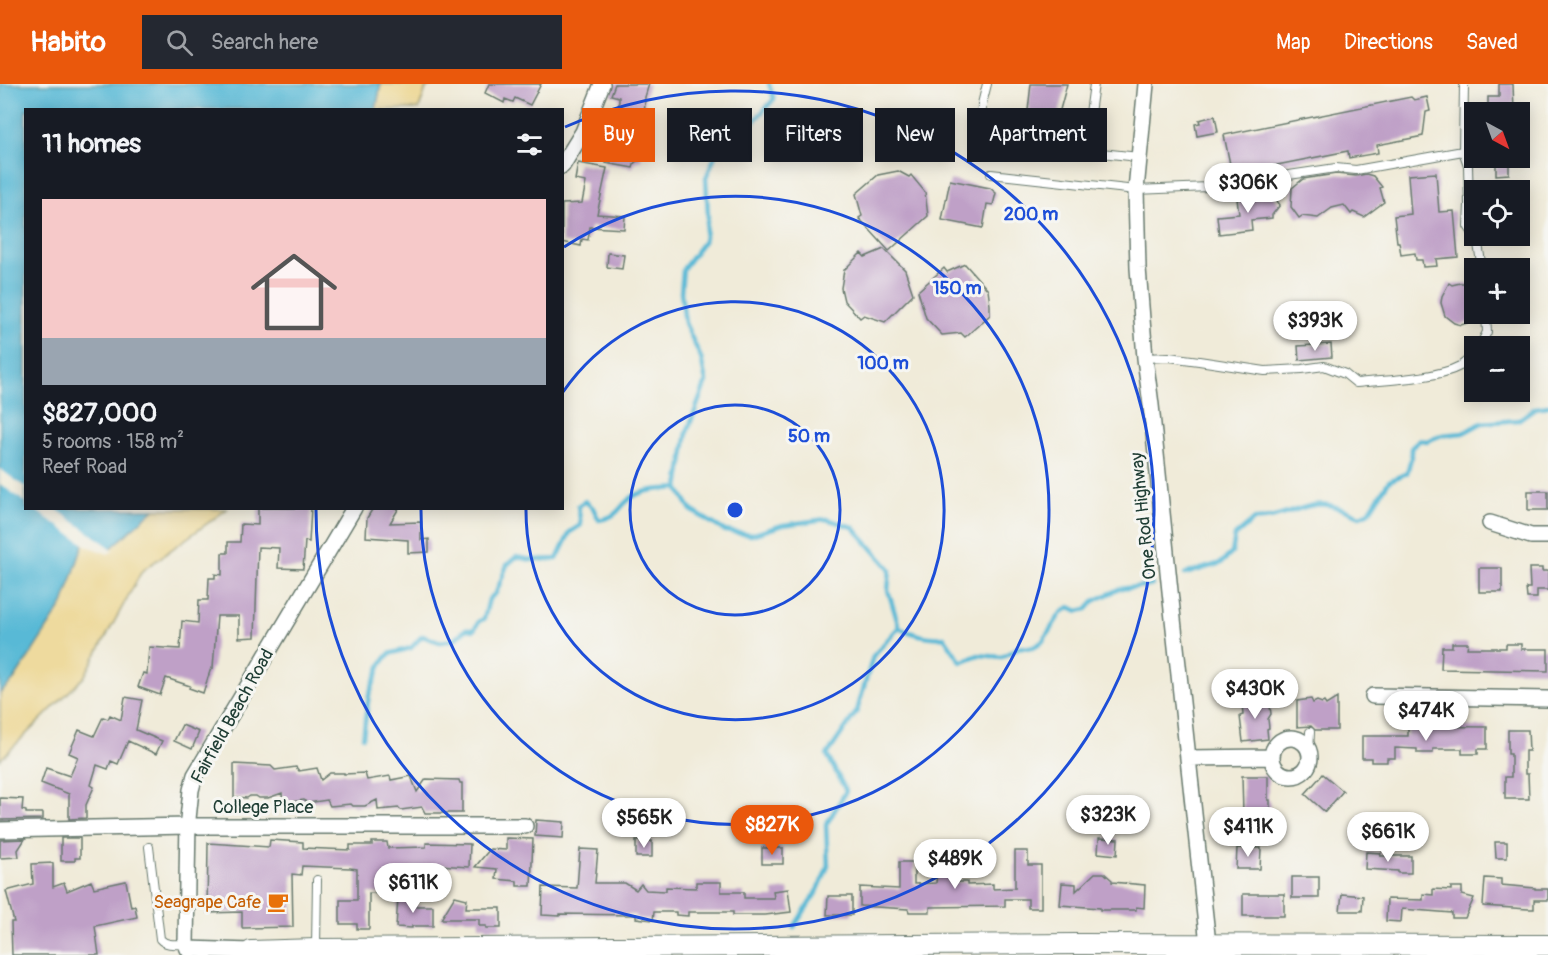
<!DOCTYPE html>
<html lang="en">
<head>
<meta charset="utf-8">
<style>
  :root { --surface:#171b24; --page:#242831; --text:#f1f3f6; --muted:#9ea1a6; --line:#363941; --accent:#ea580c }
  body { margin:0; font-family:Pangolin,sans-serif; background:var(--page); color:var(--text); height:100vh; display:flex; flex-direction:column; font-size:22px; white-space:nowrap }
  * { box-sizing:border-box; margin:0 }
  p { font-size:20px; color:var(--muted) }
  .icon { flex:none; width:33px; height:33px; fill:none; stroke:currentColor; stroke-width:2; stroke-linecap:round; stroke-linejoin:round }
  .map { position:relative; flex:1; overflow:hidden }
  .side { position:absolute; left:24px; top:24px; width:540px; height:402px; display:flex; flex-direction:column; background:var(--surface); border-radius:0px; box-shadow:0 3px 15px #0003 }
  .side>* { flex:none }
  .hud { position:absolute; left:582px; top:24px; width:570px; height:54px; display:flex; gap:12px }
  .needle { width:39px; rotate:139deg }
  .controls { position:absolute; left:1464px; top:18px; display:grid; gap:12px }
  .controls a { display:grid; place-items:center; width:66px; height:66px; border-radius:0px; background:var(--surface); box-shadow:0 3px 15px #0003; font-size:30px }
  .price { position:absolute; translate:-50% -51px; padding:0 14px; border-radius:21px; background:#fff; color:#222; font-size:20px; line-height:39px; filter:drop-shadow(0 2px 3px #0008) }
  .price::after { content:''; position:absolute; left:50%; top:36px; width:18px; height:14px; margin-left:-9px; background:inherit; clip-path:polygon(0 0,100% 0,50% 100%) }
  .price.selected { background:var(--accent); color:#fff }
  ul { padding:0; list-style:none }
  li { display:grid; align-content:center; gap:12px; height:318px; padding:0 18px }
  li+li { border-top:2px solid var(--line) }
  li span { display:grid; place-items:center; height:186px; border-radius:0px; color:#555 }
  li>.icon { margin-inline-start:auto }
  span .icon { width:108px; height:108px; fill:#fffc; stroke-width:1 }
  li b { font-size:26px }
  h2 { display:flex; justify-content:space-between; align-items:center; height:72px; padding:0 18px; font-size:26px }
  .chip { padding:0 21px; border-radius:0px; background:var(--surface); box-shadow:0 3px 15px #0003; font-size:21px; line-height:54px }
  .chip.selected { background:var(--accent); color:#fff }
  header { display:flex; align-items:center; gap:36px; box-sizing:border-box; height:84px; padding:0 30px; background:var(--accent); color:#fff }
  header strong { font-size:28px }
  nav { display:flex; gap:33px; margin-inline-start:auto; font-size:21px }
  .search { width:420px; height:54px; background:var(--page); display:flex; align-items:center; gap:15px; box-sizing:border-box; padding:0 21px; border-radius:0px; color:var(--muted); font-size:22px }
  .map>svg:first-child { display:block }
  .sand { fill:#eeda9e; stroke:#868c69; stroke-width:1.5 }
  .water { fill:#58b9d6; stroke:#3c7b85; stroke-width:1.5 }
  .pier { fill:#f0ebd9 }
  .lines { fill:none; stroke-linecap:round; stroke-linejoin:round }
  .stream { stroke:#58b9d6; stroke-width:4.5 }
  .building { fill:#bfa0c7 }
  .service-casing { stroke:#687a6e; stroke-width:10 }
  .minor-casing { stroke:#687a6e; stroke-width:18 }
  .tertiary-casing { stroke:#687a6e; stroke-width:22 }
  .service { stroke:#fff; stroke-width:8 }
  .minor { stroke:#fff; stroke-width:15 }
  .tertiary { stroke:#fff; stroke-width:20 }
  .ring { fill:none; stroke:#1d4ed8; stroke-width:3 }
  .labels { text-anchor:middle; stroke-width:6; stroke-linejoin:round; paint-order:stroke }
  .street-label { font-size:18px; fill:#1f3d34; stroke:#f6f6f2 }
  .food-label { font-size:18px; fill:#c56008; stroke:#f6f6f2; text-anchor:end }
  .centre { fill:#1d4ed8; stroke:#f6f6f2; stroke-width:3 }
  .ring-label { font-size:18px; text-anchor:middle; font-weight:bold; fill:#1d4ed8; stroke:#f6f6f2; stroke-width:6; stroke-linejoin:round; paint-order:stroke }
</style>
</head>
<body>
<header>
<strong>Habito</strong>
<div class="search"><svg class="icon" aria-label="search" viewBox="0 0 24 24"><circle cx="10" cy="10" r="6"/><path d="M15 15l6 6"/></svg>Search here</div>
<nav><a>Map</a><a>Directions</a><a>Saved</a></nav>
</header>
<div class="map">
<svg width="1548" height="871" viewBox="0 0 1548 871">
  <rect width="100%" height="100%" fill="#f6f6f2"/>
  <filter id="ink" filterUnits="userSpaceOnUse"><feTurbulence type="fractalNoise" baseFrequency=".0167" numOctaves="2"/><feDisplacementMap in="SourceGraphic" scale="12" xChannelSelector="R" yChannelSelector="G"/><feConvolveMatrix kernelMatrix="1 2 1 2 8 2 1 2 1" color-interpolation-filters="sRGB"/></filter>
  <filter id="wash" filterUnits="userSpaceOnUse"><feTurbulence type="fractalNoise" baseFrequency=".008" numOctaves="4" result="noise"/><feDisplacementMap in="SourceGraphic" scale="24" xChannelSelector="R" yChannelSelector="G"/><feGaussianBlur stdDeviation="1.35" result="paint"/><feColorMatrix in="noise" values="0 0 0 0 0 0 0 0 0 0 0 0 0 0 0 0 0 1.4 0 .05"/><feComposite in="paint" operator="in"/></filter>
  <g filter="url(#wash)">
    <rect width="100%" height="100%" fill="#f0ebd9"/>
    <path class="sand" d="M 381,0 L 439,0 L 426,4 L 419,25 L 376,26 Z
      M 154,425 L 227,425 L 142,487 L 84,593 L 0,676 L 0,609 L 14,596 L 63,520 L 84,458 L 108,467 Z"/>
    <path class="water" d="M 0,0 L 381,0 L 376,25 L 26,26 L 26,424 L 154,425 L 108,467 L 84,458 L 63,520 L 14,596 L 0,609 Z"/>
    <path class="pier" d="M 0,385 L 25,403 L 25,418 L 0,400 Z
      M 34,425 L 56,425 L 114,466 L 108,470 L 87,462 Z"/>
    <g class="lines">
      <path class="stream" d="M 769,0 L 774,15 L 748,44 L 723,52 L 706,94 L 708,132 L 704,157 L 683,185 L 681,208 L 685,239 L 701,274 L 706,298 L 687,348 L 678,404 L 691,426 L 725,447 L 751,451 L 783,441 L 826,435 L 853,443 L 890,485 L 888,506 L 899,543 L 873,572 L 857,627 L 827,671 L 846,707 L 826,741 L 828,782 L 818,806 L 794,843
        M 1185,490 L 1221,479 L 1232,469 L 1235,452 L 1255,435 C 1280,437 1305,417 1328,421 C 1339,423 1350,428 1360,432 L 1369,428 L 1389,397 L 1407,389 L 1411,374 L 1411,364 L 1420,356 L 1427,357 L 1442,351 L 1463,349 L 1482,339 L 1518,336 L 1535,324 L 1548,322
        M 899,543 C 911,550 930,555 944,553 L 961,578 L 978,571 L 1002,573 L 1019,563 L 1032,564 L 1042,558 L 1061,529 L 1070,523 L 1078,527 L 1087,525 L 1094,517 L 1119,505 L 1152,501
        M 363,653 L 369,611 L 381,580 L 389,570 L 411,564 L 422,552 L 440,558 L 454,556 L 466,545 L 474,546 L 479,537 L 484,535 L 489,515 L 496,509 L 507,481 L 516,473 L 532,476 L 557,475 L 570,448 L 581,441 L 578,422 L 585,417 L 593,424 L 599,436 C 622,432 617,422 634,412 C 646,405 664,405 678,404"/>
    </g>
    <g id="blocks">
      <path class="building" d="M 489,0 L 541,0 L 530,21 L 515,14 L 513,18 L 505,15 L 504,19 L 485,9 Z
        M 615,0 L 649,0 L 645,13 L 644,44 L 634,44 L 642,76 L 635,78 L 633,84 L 606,79 L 603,61 L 618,57 L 619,13 L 611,11 Z
        M 1031,0 L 1067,0 L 1057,37 L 1027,35 Z
        M 1499,0 L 1513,0 L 1514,28 L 1488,28 L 1488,13 L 1499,13 Z
        M 1411,13 L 1414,16 L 1427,13 L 1430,27 L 1426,28 L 1423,52 L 1377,61 L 1378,69 L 1349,74 L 1348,67 L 1232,90 L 1224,51 Z
        M 1215,32 L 1218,48 L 1197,52 L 1195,40 L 1200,39 L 1199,36 Z
        M 1496,74 L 1509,74 L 1509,90 L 1496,91 Z
        M 578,79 L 607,84 L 597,130 L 625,132 L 624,145 L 590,143 L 588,156 L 582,155 L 581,162 L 562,158 L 562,120 L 582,119 L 586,98 L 575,96 Z
        M 898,87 L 909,93 L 911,91 L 925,108 L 928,132 L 889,167 L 859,134 L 862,132 L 856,110 L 878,91 Z
        M 1436,89 L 1439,128 L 1454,127 L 1458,173 L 1436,175 L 1437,182 L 1423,183 L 1422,176 L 1416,176 L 1415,169 L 1401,171 L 1399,158 L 1397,158 L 1394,132 L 1411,130 L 1408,91 Z
        M 1336,90 L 1356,92 L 1366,90 L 1373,92 L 1382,103 L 1380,104 L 1384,118 L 1364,133 L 1353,128 L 1351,130 L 1344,121 L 1332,124 L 1318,134 L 1302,132 L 1299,134 L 1291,123 L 1292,104 L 1303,95 Z
        M 950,96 L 990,104 L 996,109 L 993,121 L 987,120 L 983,144 L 942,136 Z
        M 1269,111 L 1274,113 L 1280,121 L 1272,131 L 1272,134 L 1251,136 L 1252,146 L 1219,150 L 1217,132 L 1239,130 L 1237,115 L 1260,113 Z
        M 884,165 L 905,186 L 913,210 L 885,238 L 864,231 L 860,234 L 844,217 L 841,204 L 844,186 L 861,169 L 865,173 Z
        M 608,169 L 624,171 L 622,185 L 607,183 Z
        M 965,180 L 988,206 L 990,221 L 990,231 L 965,253 L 961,249 L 942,251 L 926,234 L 918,207 L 944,184 L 947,188 Z
        M 1449,199 L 1452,201 L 1460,199 L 1467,199 L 1474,203 L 1474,237 L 1461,241 L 1454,239 L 1445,232 L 1441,219 L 1442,212 Z
        M 1331,260 L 1332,273 L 1299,276 L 1298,262 Z
        M 1528,407 L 1548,407 L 1548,426 L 1528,426 Z
        M 258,424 L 311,424 L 309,458 L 305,457 L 303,485 L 278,484 L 279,464 L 258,463 L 255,553 L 239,554 L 239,532 L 217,532 L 213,584 L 211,584 L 203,609 L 189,604 L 190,602 L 166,594 L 160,611 L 138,603 L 143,589 L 147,590 L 149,563 L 180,565 L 182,537 L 198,539 L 199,516 L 208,516 L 209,494 L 215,494 L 215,490 L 222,491 L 222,469 L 228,469 L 228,458 L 240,458 L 241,440 L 258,441 Z
        M 373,424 L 399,424 L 390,439 L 421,438 L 421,456 L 429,455 L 429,468 L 408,469 L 408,456 L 366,453 L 367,434 Z
        M 1479,484 L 1502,484 L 1502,508 L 1479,508 Z
        M 1529,484 L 1542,484 L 1542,487 L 1548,487 L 1548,506 L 1537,506 L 1537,514 L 1527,514 L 1526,504 L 1530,504 Z
        M 1452,559 L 1468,559 L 1467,564 L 1506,564 L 1506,560 L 1521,560 L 1521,565 L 1548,565 L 1548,587 L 1441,585 L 1442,563 L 1452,563 Z
        M 125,613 L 142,616 L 136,646 L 162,657 L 156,670 L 128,657 L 118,680 L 111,677 L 108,685 L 97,681 L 91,701 L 94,703 L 86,721 L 86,734 L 69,735 L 69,710 L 41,699 L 46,684 L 70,692 L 78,673 L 69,669 L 79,646 L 94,652 L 103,633 L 108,635 L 110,631 L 121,636 Z
        M 1337,614 L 1337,646 L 1315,646 L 1311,642 L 1297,643 L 1297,617 L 1311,615 L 1313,619 L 1317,617 L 1322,619 L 1324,618 L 1326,621 Z
        M 1269,615 L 1271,630 L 1268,635 L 1269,644 L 1267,645 L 1268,655 L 1243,658 L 1240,632 L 1243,631 L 1242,618 Z
        M 182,641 L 199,648 L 192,665 L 174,657 Z
        M 1408,642 L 1487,643 L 1487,665 L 1478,665 L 1478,670 L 1462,670 L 1462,665 L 1433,665 L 1433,669 L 1417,669 L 1417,665 L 1395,664 L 1395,674 L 1387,674 L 1387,678 L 1371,678 L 1371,674 L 1362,674 L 1362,652 L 1408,652 Z
        M 1508,646 L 1528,646 L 1529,667 L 1525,667 L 1525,690 L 1528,690 L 1529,715 L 1505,715 L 1505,693 L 1511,693 L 1511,670 L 1508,670 Z
        M 234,680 L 271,682 L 275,686 L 296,683 L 299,687 L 317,684 L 321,696 L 330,689 L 344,689 L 344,690 L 365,689 L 367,696 L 390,692 L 391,696 L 411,692 L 417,708 L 426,695 L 459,696 L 460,699 L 462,699 L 462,729 L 425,729 L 422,723 L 401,726 L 399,724 L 378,726 L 377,716 L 365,722 L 353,722 L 351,720 L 330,722 L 327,716 L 307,719 L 304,716 L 283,719 L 282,709 L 268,714 L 259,714 L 256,712 L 250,712 L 247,714 L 234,713 Z
        M 1323,690 L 1343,707 L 1325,728 L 1305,710 Z
        M 1242,692 L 1268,692 L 1268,716 L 1270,716 L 1270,731 L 1243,731 Z
        M 0,714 L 23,715 L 22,726 L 26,727 L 26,729 L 43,729 L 43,735 L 0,736 Z
        M 536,736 L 564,738 L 563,754 L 535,752 Z
        M 61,754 L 80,754 L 80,774 L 75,774 L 75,777 L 61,777 Z
        M 506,754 L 533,755 L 531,802 L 517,802 L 517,797 L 496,795 L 497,785 L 475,783 L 490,765 L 506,766 Z
        M 1099,754 L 1118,755 L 1117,771 L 1098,769 Z
        M 25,755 L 18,766 L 19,773 L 0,774 L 0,756 Z
        M 270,756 L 303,758 L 303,764 L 350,766 L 350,761 L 372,761 L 372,758 L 387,758 L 388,764 L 426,763 L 426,759 L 470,760 L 469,783 L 439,781 L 439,784 L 412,784 L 412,786 L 401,787 L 400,811 L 369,809 L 369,845 L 357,845 L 357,840 L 340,840 L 340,816 L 357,816 L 357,785 L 350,784 L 302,782 L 301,791 L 292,790 L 293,843 L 242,844 L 242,828 L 207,829 L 208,759 L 269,763 Z
        M 636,757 L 652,757 L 652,773 L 636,773 Z
        M 1495,758 L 1507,758 L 1507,774 L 1496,774 Z
        M 762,764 L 783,764 L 783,780 L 762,780 Z
        M 1237,764 L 1261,764 L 1260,785 L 1236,785 Z
        M 580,765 L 598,766 L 595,799 L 625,799 L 636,806 L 641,800 L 646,806 L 666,807 L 666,803 L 696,804 L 696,798 L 721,798 L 721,808 L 744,808 L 744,814 L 774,814 L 773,807 L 788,805 L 791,828 L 765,831 L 733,831 L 733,828 L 688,828 L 688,832 L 676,831 L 676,828 L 654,828 L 653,836 L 636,834 L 636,831 L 560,830 L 560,832 L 542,831 L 543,803 L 577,804 Z
        M 1015,767 L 1028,767 L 1028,781 L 1041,781 L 1041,824 L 1028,824 L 1028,815 L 1005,815 L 1005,822 L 930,823 L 930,828 L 909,828 L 908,825 L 860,822 L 860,803 L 899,805 L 899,778 L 914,778 L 914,800 L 936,799 L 938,778 L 953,779 L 951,798 L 967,798 L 967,801 L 993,800 L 993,805 L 1015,804 Z
        M 1366,768 L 1381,769 L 1380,772 L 1411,772 L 1411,789 L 1398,789 L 1398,787 L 1365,785 Z
        M 53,779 L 53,803 L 64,799 L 67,807 L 91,797 L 94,804 L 126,797 L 131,823 L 135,822 L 137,833 L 95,842 L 99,871 L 12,871 L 11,838 L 14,838 L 6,807 L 33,800 L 32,780 Z
        M 1095,789 L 1104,789 L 1112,796 L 1112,798 L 1145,801 L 1144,824 L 1136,823 L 1136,826 L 1100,826 L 1100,824 L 1060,821 L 1062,799 L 1076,800 L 1076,807 Z
        M 1292,793 L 1319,793 L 1319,814 L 1292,814 Z
        M 1485,794 L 1501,795 L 1501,801 L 1535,804 L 1535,805 L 1548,805 L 1548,816 L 1534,816 L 1534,825 L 1528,825 L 1483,822 Z
        M 1451,803 L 1462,803 L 1462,811 L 1474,814 L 1465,834 L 1452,834 L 1452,829 L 1402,825 L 1401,838 L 1386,837 L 1387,815 L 1423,816 L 1423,810 L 1433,811 L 1433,805 L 1451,806 Z
        M 1243,810 L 1284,810 L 1284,832 L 1243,832 Z
        M 1342,810 L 1363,812 L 1362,827 L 1340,827 Z
        M 455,812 L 467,815 L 466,824 L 501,824 L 501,844 L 486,844 L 486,842 L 479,842 L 479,835 L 441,835 Z
        M 828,812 L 852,812 L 852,831 L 827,831 Z
        M 398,814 L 414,815 L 413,822 L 433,822 L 433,842 L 412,842 L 412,844 L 396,843 Z"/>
    </g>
  </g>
  <g filter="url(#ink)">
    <use href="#blocks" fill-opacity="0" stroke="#687a6e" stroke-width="1.5"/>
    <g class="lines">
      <defs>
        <path id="service" d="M 987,0 L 982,20 L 981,42 L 993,50 L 1101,69 L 1139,73
          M 1464,0 L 1463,67 L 1468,81 L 1469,120 L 1468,142 L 1474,151
          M 1085,66 L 1094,0
          M 991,90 L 1136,106 L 1233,102 L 1269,94 L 1336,84 L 1356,86 L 1463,67
          M 1475,152 L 1477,154 L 1482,184
          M 1480,262 L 1487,248 L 1486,230
          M 1145,274 L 1169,273 L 1199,277 L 1265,287 L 1302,285 L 1324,282 L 1345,290 L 1356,299 C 1384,296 1436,295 1460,282 C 1465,279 1470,274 1474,270
          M 1309,669 L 1310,648
          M 149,763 L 160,855 C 166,862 177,860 186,860
          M 316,863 L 317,796"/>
        <path id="minor" d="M 1146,0 L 1136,106 L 1138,184 L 1145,274 L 1151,321 L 1170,507 L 1208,860
          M 562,82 L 583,48 L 602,0
          M 1490,439 L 1531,452 L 1548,452
          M 1373,612 L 1548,615
          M1272 673a19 19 0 1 1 38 0a19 19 0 1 1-38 0Z
          M 1188,674 L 1272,673
          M 0,746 L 188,742 L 525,742
          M 251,867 L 188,865 L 186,860 L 188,735 L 191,706 L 195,691 L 354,424"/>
        <path id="tertiary" d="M 253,871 L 251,867 L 316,865 L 1077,860 L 1548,861"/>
      </defs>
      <use href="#service" class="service-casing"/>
      <use href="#minor" class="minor-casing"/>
      <use href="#tertiary" class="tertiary-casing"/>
      <use href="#service" class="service"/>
      <use href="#minor" class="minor"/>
      <use href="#tertiary" class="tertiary"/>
    </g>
  </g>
  <g class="ring">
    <circle cx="735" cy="426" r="105"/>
    <path d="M563 308A209 209 0 1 1 526 426"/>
    <path d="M564 163A314 314 0 1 1 421 426"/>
    <path d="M565 43A419 419 0 1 1 316 426"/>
  </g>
  <defs>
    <symbol id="cafe-bare" viewBox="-9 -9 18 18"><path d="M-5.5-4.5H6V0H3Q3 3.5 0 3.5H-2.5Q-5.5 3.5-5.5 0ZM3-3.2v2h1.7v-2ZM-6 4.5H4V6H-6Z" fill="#e8710a" stroke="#f6f6f2" stroke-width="2.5" paint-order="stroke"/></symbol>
  </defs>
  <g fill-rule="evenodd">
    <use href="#cafe-bare" x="263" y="803" width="30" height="30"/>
  </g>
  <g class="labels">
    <g class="street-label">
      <text transform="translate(1143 432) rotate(-96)" y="6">One Rod Highway</text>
      <text transform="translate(232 632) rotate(-61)" y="6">Fairfield Beach Road</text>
      <text x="263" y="729">College Place</text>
    </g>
    <g class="food-label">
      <text x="261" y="824">Seagrape Cafe</text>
    </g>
  </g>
  <circle cx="735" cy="426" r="9" class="centre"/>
  <g class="ring-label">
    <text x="1031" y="136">200 m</text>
    <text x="957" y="210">150 m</text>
    <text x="883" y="285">100 m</text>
    <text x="809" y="358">50 m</text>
  </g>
</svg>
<div class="controls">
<a><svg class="needle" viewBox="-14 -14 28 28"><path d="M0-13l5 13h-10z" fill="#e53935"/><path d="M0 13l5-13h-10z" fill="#9ea1a6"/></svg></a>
<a><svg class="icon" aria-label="locate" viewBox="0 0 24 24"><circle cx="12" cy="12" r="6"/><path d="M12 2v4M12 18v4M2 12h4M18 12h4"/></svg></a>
<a>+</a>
<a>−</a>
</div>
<b class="price" style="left:1248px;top:130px">$306K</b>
<b class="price" style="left:1315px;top:268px">$393K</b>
<b class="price" style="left:1255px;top:636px">$430K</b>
<b class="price" style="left:1426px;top:658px">$474K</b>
<b class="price" style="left:1108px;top:762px">$323K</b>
<b class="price" style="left:644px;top:765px">$565K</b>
<b class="price selected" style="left:772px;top:772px">$827K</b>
<b class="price" style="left:1248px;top:774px">$411K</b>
<b class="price" style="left:1388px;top:779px">$661K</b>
<b class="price" style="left:955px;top:806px">$489K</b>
<b class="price" style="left:413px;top:830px">$611K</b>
<div class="hud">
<a class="chip selected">Buy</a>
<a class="chip">Rent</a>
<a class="chip">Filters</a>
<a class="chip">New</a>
<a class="chip">Apartment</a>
</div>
<section class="side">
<h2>11 homes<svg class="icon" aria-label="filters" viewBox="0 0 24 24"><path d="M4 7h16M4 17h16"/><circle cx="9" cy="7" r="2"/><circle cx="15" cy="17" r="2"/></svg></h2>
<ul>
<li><span style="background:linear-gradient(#f6c9c9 75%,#9aa5b1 0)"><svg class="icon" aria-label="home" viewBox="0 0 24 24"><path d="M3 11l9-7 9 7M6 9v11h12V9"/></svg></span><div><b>$827,000</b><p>5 rooms · 158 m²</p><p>Reef Road</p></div></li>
</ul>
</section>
</div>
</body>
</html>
